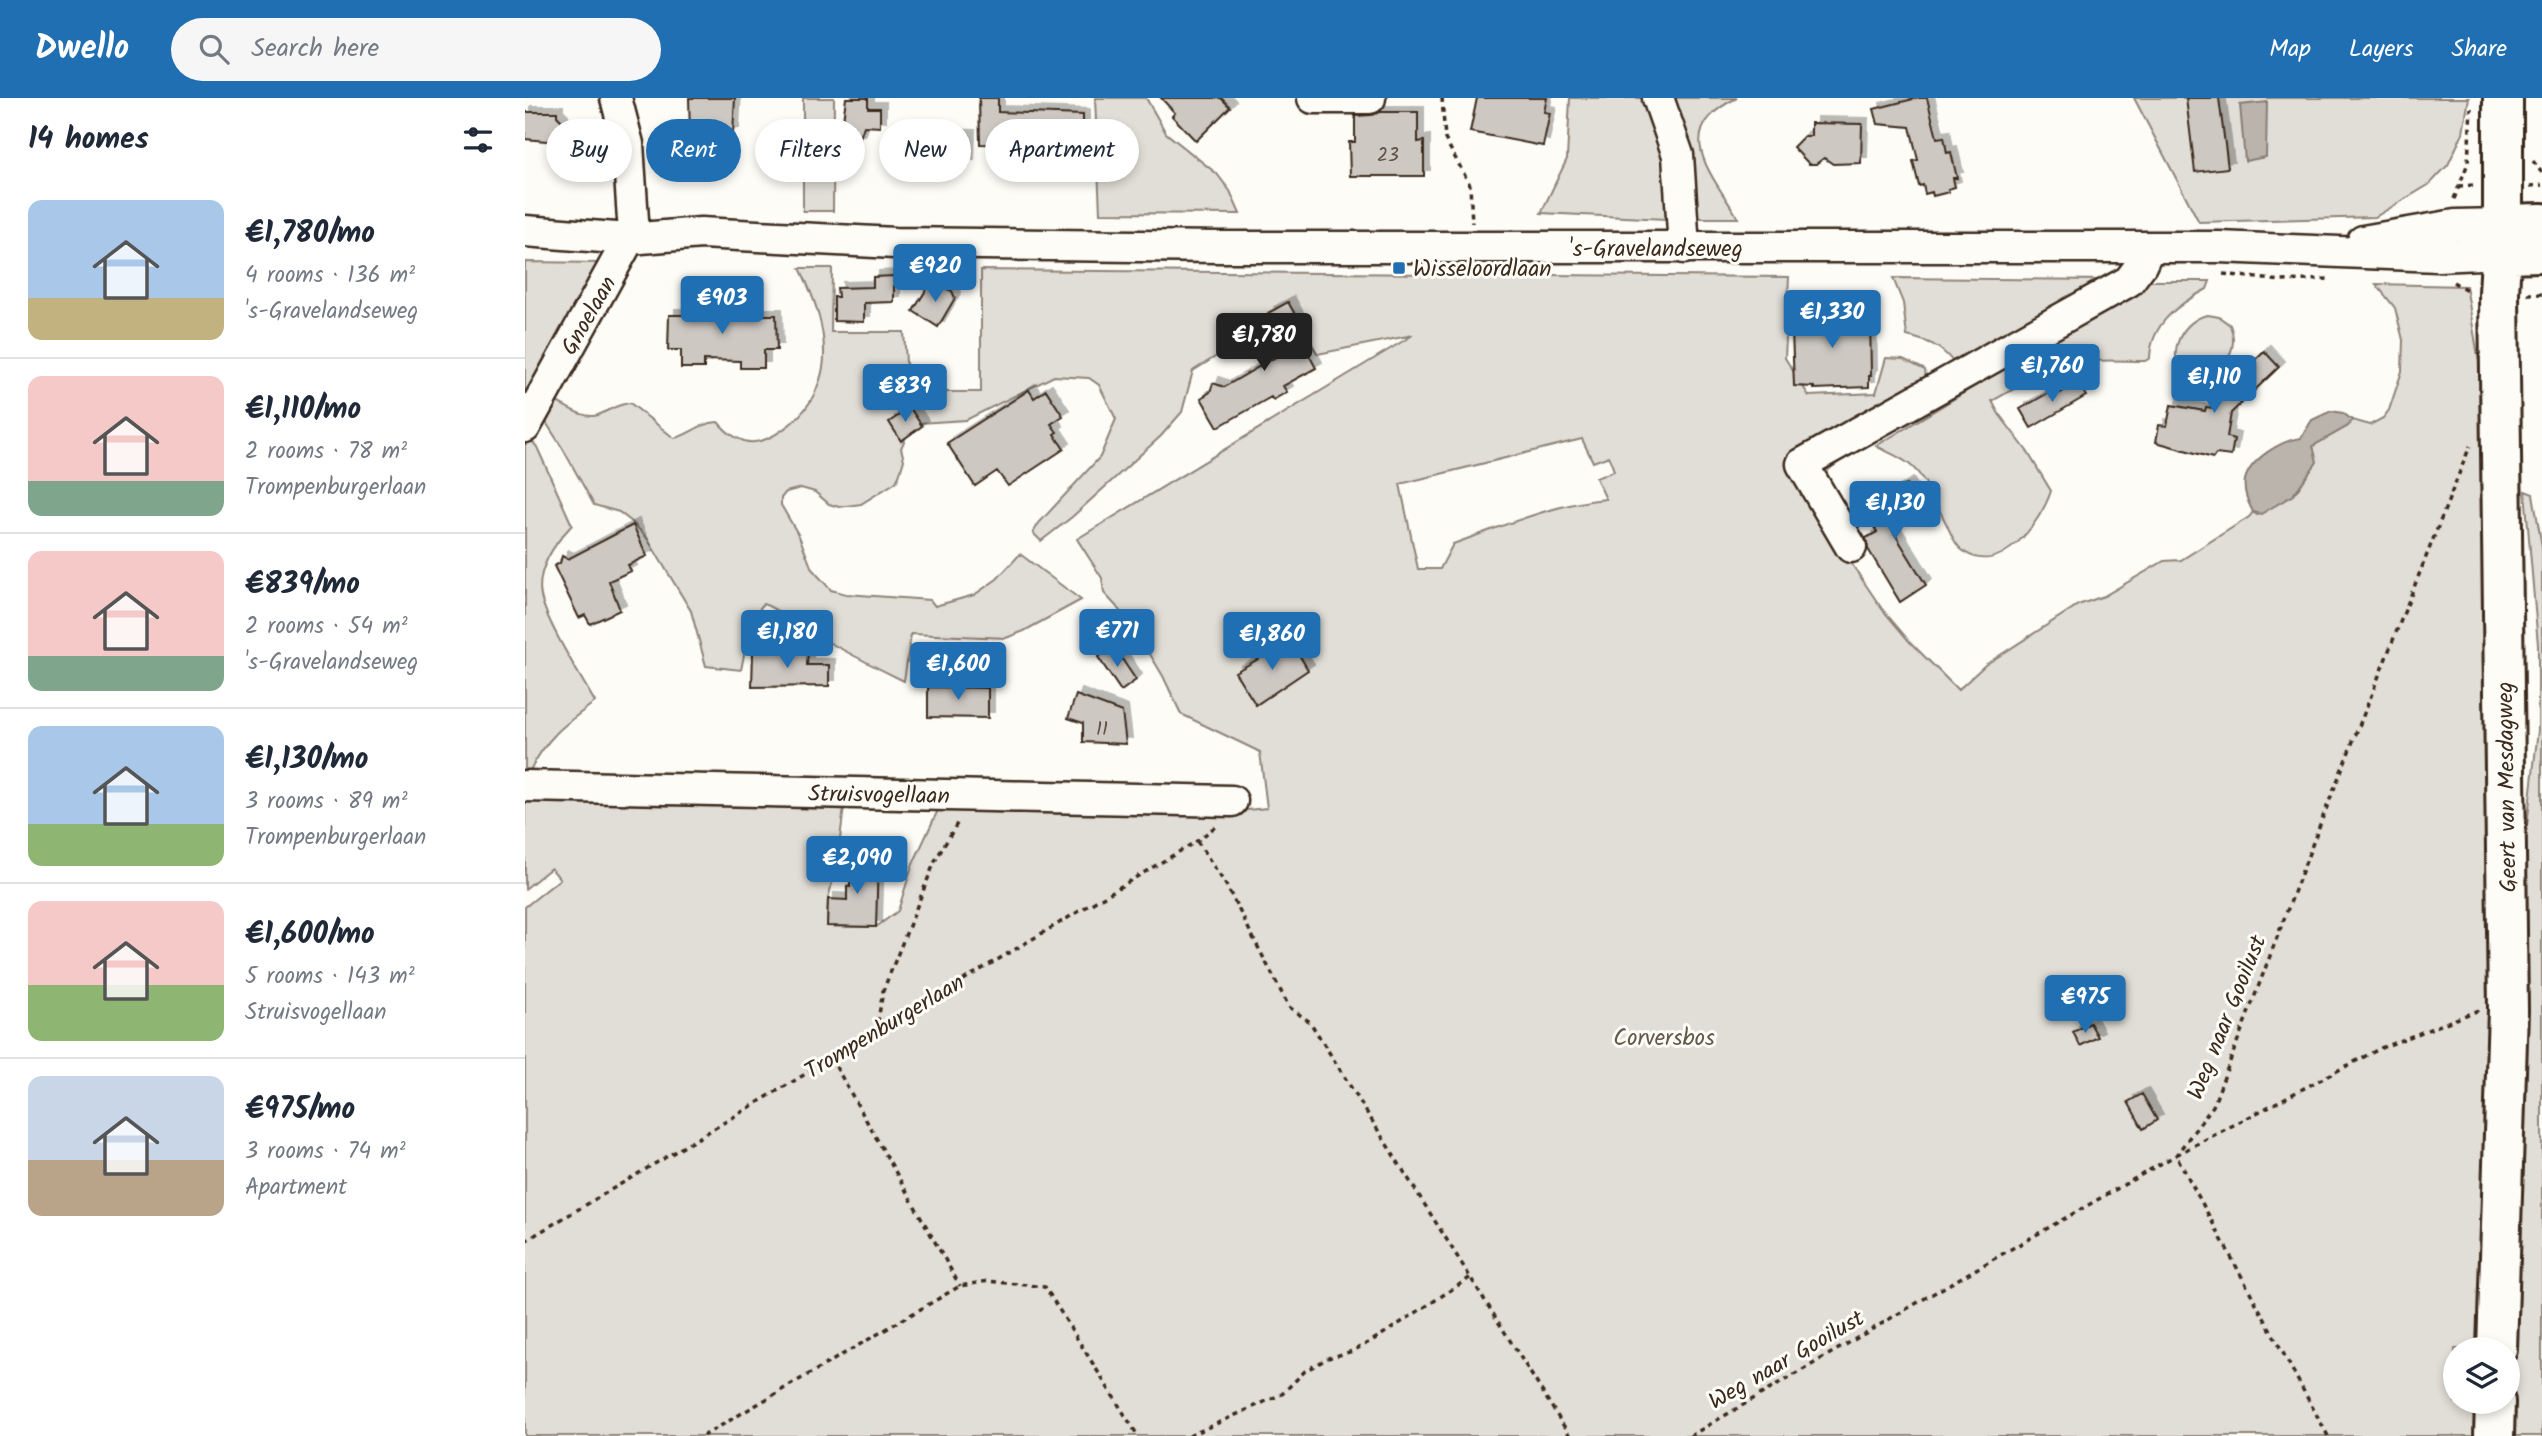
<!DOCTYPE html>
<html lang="en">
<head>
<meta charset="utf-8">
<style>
  :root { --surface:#fff; --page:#f6f6f7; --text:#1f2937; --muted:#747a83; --line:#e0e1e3; --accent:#1f6fb2 }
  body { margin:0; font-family:Kalam,sans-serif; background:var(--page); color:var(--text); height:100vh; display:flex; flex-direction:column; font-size:26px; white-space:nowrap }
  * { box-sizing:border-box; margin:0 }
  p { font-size:23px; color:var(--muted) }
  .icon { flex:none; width:38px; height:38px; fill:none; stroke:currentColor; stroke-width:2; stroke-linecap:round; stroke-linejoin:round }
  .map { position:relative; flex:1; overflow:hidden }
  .sheet { display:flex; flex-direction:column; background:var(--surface); width:525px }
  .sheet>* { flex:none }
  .banner { position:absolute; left:21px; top:21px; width:665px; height:63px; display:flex; gap:14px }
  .controls { position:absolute; left:1918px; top:1239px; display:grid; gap:14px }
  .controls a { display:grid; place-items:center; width:77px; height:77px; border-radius:50%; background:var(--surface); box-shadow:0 4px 10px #0003; font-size:35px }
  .price { position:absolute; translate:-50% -60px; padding:0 16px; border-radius:7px; background:var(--accent); color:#fff; font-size:23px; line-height:46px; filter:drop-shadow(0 2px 4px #0008) }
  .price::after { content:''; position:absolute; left:50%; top:42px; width:21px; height:16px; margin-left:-10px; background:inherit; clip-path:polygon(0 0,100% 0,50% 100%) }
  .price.on { background:#222; color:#fff }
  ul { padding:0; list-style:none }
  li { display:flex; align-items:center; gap:21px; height:175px; padding:0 28px }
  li+li { border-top:2px solid var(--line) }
  li span { display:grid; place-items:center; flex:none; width:196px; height:140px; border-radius:14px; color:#555 }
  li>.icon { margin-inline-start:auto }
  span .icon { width:84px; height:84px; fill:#fffc; stroke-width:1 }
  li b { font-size:30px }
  h2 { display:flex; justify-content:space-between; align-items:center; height:84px; padding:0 28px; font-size:30px }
  .chip { padding:0 24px; border-radius:32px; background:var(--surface); box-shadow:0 4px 10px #0003; font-size:24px; line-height:63px }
  .chip.on { background:var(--accent); color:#fff }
  header { display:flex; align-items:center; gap:42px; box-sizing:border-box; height:98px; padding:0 35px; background:var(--accent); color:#fff }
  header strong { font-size:33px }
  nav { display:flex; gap:38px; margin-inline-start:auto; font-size:24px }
  .search { width:490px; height:63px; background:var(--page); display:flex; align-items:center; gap:18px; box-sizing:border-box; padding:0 24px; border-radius:38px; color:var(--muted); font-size:26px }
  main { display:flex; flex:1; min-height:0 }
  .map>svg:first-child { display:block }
  .green { fill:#e1ded7; stroke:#8e847a; stroke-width:2; fill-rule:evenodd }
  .water { fill:#bbb4ad; stroke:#887d74; stroke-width:2 }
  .building { fill:#cdc8c2; stroke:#3b2a1e; stroke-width:2; filter:url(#shadow) }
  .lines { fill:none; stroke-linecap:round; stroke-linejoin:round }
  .minor-casing { stroke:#3b2a1e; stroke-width:35 }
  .major-casing { stroke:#3b2a1e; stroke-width:44 }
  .path { stroke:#3b2a1e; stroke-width:3.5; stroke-dasharray:5 5; stroke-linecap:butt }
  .minor { stroke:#fdfcf7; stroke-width:30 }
  .major { stroke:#fdfcf7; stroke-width:38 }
  .poi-dot { fill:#1f6fb2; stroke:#fdfcf7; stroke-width:2.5 }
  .labels { text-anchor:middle; stroke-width:6; stroke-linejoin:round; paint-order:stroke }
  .number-label { font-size:19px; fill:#605247 }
  .street-label { font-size:23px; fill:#3b2a1e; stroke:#fdfcf7 }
  .poi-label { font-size:23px; fill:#3b2a1e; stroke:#fdfcf7; text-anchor:start }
  .park-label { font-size:23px; fill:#64574c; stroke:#fdfcf7 }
</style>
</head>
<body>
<header>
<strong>Dwello</strong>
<div class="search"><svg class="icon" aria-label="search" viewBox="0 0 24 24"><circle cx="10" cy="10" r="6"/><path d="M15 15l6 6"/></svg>Search here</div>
<nav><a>Map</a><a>Layers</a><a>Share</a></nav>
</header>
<main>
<section class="sheet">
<h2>14 homes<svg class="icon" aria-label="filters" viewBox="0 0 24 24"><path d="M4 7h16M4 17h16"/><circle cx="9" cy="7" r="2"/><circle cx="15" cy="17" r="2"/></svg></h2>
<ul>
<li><span style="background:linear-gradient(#a9c7e8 70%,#c2b280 0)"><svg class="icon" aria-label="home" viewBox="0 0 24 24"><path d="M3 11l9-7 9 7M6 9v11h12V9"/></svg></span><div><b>€1,780/mo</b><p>4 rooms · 136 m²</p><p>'s-Gravelandseweg</p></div></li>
<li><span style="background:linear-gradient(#f6c9c9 75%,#7fa58c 0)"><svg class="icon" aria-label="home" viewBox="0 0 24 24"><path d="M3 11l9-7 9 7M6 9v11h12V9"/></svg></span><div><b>€1,110/mo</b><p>2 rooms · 78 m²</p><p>Trompenburgerlaan</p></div></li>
<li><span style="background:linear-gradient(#f6c9c9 75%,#7fa58c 0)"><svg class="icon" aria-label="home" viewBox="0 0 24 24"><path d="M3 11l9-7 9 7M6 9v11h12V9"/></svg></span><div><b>€839/mo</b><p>2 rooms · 54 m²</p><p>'s-Gravelandseweg</p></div></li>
<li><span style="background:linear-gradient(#a9c7e8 70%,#8fb573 0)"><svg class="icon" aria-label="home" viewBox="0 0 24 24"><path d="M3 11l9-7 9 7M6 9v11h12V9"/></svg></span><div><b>€1,130/mo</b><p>3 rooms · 89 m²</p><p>Trompenburgerlaan</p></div></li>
<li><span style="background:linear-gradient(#f6c9c9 60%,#8fb573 0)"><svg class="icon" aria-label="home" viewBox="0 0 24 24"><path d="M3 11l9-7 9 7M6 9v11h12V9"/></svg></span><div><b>€1,600/mo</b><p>5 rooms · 143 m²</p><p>Struisvogellaan</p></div></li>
<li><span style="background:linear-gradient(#c9d6e8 60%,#b9a48a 0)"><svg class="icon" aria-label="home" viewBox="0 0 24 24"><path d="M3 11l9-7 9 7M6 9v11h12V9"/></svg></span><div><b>€975/mo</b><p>3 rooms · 74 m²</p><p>Apartment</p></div></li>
</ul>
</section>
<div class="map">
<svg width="2017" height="1338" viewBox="0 0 2017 1338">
  <defs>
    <filter id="shadow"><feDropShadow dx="6" dy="-6" stdDeviation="0" flood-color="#0004"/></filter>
  </defs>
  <rect width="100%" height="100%" fill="#fdfcf7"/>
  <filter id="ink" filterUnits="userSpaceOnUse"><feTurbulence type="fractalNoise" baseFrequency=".0143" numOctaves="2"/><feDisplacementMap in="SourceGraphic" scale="14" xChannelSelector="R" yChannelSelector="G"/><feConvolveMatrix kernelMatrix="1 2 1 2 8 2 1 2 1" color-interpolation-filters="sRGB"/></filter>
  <g filter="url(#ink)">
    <path class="green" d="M 278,0 L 309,0 L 308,113 L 278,113 Z
      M 570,0 L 621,0 L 641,35 L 692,76 L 705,93 L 715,116 L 575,115 Z
      M 1045,0 L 1121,0 L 1139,57 L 1142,78 L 1141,121 L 1016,115 L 1042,61 Z
      M 1142,0 L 1212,0 C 1144,32 1186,75 1213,120 L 1167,120 Z
      M 1609,0 L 1944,0 L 1938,35 L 1923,67 L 1905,86 L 1850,119 L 1674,124 Z
      M 0,164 L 76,165 L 0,296 Z
      M 275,170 L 307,170 L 306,234 L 379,234 L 383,294 L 456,294 L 456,172 L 1264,179 L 1260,260 L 1284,298 L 1351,295 L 1361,260 L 1378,261 L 1400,272 L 1403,296 L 1277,392 L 1357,511 L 1384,543 L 1433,592 L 1460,567 L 1553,507 L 1579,498 L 1639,463 L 1656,462 L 1724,419 L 1728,414 L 1732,417 L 1773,391 L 1791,364 L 1788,348 L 1823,328 L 1827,322 L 1845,327 L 1858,320 L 1864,312 L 1877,273 L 1878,242 L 1870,210 L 1851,186 L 1941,188 L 1960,299 L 1974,509 L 1961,1251 L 1930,1251 L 1930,1304 L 1962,1304 L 1963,1338 L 0,1338 L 0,809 L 35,781 L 26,770 L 0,791 L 0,702 L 319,709 L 312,765 L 303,801 L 302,828 L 351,829 L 373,813 L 387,768 L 413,712 L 691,715 L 742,710 L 735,654 L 656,616 L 638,578 L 617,543 L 591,508 L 579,495 L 577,480 L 552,441 L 888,237 L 793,256 L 778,235 L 758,217 L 729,225 L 706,249 L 668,273 L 657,314 L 636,338 L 547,419 L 516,443 L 508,435 L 514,425 L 575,359 L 591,321 L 574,287 L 564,280 L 529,278 L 441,322 L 394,325 L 385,330 L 376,350 L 379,362 L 374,378 L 371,384 L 336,406 L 314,409 L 304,406 L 290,394 L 276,390 L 261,394 L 256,400 L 256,407 L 274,438 L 287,471 L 306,492 L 321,496 L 405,502 L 410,508 L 449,497 L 472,481 L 495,456 L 556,502 L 499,533 L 481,540 L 386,536 L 379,583 C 344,566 310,548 276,529 C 263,522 252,510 238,506 C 229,517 230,534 229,547 L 220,552 L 216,572 L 181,568 L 166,513 L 122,440 L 107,424 L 94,414 L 69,407 L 38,351 L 15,315 L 24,300 C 38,306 58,322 73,317 C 85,312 92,306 105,305 L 149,340 C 164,338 173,325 193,324 C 200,332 207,339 219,343 C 241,350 274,322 285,304 C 293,291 299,273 299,258 C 300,227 288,197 275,170 ZM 1057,341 L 1068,364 L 1084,358 L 1089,373 L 1071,380 L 1081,401 C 1028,406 978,428 928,446 L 915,471 L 893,471 L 875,386 Z
      M 1368,180 L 1584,182 L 1434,271 C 1417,249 1408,244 1382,238 L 1378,205 Z
      M 1624,183 L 1685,183 L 1682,191 C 1655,205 1626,225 1625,260 L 1620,263 C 1603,263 1586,262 1570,263 C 1532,266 1499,285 1467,303 L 1474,316 L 1502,353 L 1526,393 C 1516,424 1474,482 1437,452 C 1429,446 1425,433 1421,425 C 1411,406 1401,379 1384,366 C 1374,358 1362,354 1351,348 Z
      M 1683,217 L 1694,219 L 1705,227 C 1717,256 1691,285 1661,276 C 1638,258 1658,221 1683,217 Z
      M 2,337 L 12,349 L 47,427 C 30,445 11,472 16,498 C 21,524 56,579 70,604 C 37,628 21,640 2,678 L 0,678 L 0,340 Z
      M 2000,393 L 2008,396 L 2017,449 L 2017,1338 L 1977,1338 L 1983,1304 L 2000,745 L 2013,632 L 2013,547 Z"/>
    <path class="water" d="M 1742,4 L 1741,59 L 1720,63 L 1715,7 Z
      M 1806,313 L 1818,315 L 1827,322 L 1823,328 L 1788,348 L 1792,364 L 1768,397 L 1736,416 L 1728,414 C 1723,404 1718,393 1720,382 C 1725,361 1757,342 1776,340 L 1787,322 Z"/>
    <path class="building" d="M 164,0 L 210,0 L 208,36 L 180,38 L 165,35 Z
      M 321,0 L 343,0 L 343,10 L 355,10 L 355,29 L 339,28 L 334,43 L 326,43 L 313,38 L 318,23 Z
      M 454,0 L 473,0 L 473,14 L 558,17 L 558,36 L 562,36 L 562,70 L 557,70 L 557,72 L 533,72 L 533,47 L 455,46 Z
      M 636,0 L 696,0 L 705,9 L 671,43 L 647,18 L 650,15 Z
      M 952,0 L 1022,0 L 1019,14 L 1025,15 L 1018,48 L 945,34 Z
      M 1392,0 L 1402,0 L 1412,40 L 1419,39 L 1422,55 L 1426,54 L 1432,80 L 1428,80 L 1430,89 L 1423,91 L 1424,94 L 1408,98 L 1407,94 L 1400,96 L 1398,87 L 1394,88 L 1388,63 L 1393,62 L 1385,29 L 1353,26 L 1349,11 Z
      M 1661,0 L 1694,0 L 1703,70 L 1670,74 Z
      M 0,14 L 32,14 L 32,18 L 37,23 L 38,32 L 32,38 L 32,44 L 0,41 Z
      M 855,14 L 893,14 L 893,44 L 899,43 L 899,78 L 825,78 L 824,44 L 830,44 L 830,18 L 846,17 Z
      M 1286,25 L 1337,26 L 1336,65 L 1308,66 L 1299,60 L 1291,66 L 1284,66 L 1268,49 L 1279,38 L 1286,38 Z
      M 404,37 L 444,38 L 443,67 L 436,67 L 431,74 L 408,74 L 404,69 Z
      M 369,178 L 369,204 L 339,205 L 339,224 L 309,223 L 309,199 L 313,199 L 312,190 L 348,189 L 348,179 Z
      M 409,186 L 427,193 L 430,200 L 413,229 L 388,213 L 403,189 L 406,191 Z
      M 763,204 L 780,234 L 774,238 L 791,270 L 758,288 L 762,294 L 748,302 L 746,299 L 693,329 L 676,300 L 685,294 L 688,285 L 699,289 L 761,253 L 757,246 L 760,245 L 743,215 Z
      M 163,209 L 233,210 L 232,217 L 251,217 L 252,252 L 239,252 L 239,270 L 215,270 L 215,263 L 179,262 L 179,270 L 156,270 L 156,252 L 143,252 L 144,217 L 163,217 Z
      M 1284,212 L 1345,215 L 1346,278 L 1344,278 L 1344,289 L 1289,291 L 1289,289 L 1269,288 L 1267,232 L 1270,232 L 1270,214 L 1284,214 Z
      M 1739,253 L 1754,269 L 1706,315 L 1702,339 L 1709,341 L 1706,358 L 1691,356 L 1688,360 L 1631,344 L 1634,327 L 1642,328 L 1646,307 L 1680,313 L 1681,309 L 1688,310 L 1690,300 Z
      M 1553,284 L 1561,298 L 1506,330 L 1495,311 L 1532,290 L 1535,295 Z
      M 504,292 L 509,300 L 521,292 L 538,318 L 526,326 L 532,334 L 529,336 L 539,351 L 483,388 L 472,373 L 450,388 L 422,345 Z
      M 385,310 L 397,328 L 376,343 L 364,324 Z
      M 1382,386 L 1399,413 L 1368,433 L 1401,487 L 1375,504 L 1343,451 L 1341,440 L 1352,434 L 1339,412 Z
      M 108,427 L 122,458 L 103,467 L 106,473 L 84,483 L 95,512 L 65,526 L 60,517 L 54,520 L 29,468 L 35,465 L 37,458 L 43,461 Z
      M 766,543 L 783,572 L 731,607 L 710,574 Z
      M 589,549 L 611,582 L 596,593 L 573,559 Z
      M 228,553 L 283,554 L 282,567 L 304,567 L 304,588 L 227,589 Z
      M 403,589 L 463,590 L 463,620 L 403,619 Z
      M 551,597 L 597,614 L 601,646 L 558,644 L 558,625 L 543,620 Z
      M 326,757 L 344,757 L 344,760 L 353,761 L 351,829 L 302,828 L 303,801 L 322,802 L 322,788 L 325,789 Z
      M 1565,925 L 1573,939 L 1555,948 L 1548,934 Z
      M 1617,996 L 1632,1022 L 1618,1031 L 1603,1004 Z"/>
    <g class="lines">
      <defs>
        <path id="minor" d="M 91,0 L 103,46 L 108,122
          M 788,0 L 845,0
          M 1133,0 L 1153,57 L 1159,150
          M 0,133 L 104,141 L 176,135 L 370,145 L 696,149 L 1694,149 L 1913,158 L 1977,155
          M 1838,143 L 1930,127 L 1978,126
          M 0,329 L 104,141
          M 1326,449 L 1277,366 L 1604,183 L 1616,167 L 1624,150
          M 0,688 L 707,703"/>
        <path id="major" d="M 1978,126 L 2017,125
          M 1977,155 L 2017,154
          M 1972,1251 L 1983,912 L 1974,195 L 1978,126 L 1978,0
          M 1969,1338 L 1970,1304"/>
      </defs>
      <use href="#minor" class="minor-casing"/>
      <use href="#major" class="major-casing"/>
      <path class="path" d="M 917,0 L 920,41 L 945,87 L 947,125
        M 2008,63 L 2017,75
        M 1933,88 L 1949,87
        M 2005,88 L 2017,87
        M 1929,101 L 1943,65 L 1946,10
        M 1698,176 L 1757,183 L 1805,181
        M 1928,184 L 1945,194
        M 2002,196 L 2017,196
        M 672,743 L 701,787 L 764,909 L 785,924 L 1045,1338
        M 351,934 L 358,893 L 410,763 L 434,722
        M 306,960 L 435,1188
        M 0,1143 L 672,743 L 691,728
        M 178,1338 L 435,1188 L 463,1183 L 520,1189 L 613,1338
        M 664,1338 L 757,1296 L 780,1273 L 803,1260 L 828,1253 L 855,1238 L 946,1179
        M 1165,1338 L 1402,1199 L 1651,1057 L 1688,1008 L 1792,734 L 1945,348
        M 1803,1338 L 1651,1057 L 1856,950 L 1954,912"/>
      <use href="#minor" class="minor"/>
      <use href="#major" class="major"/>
    </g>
  </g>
  <rect class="poi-dot" x="867" y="163" width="14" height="14" rx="3.5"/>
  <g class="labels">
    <g class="number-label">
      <text x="863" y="63">23</text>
      <text x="577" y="637">11</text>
    </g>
    <g class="street-label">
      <text x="1131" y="158">'s-Gravelandseweg</text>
      <text transform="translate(63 217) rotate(-60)" y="8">Gnoelaan</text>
      <text transform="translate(1981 689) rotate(-91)" y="8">Geert van Mesdagweg</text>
      <text transform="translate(354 696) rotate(1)" y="8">Struisvogellaan</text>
      <text transform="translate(1701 919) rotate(-68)" y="8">Weg naar Gooilust</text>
      <text transform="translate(359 928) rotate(-31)" y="8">Trompenburgerlaan</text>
      <text transform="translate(1261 1261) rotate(-30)" y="8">Weg naar Gooilust</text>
    </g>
    <g class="poi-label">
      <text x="888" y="178">Wisseloordlaan</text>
    </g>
    <g class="park-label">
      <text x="1139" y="947">Corversbos</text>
    </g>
  </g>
</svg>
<div class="controls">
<a><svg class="icon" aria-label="layers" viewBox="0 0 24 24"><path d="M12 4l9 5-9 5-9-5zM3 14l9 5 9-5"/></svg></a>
</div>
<b class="price" style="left:410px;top:206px">€920</b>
<b class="price" style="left:197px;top:238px">€903</b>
<b class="price" style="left:1307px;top:252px">€1,330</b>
<b class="price on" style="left:739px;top:275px">€1,780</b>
<b class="price" style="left:1527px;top:306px">€1,760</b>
<b class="price" style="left:1689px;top:317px">€1,110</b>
<b class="price" style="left:380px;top:326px">€839</b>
<b class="price" style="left:1370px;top:443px">€1,130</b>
<b class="price" style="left:592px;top:571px">€771</b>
<b class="price" style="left:262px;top:572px">€1,180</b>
<b class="price" style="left:747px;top:574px">€1,860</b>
<b class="price" style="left:433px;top:604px">€1,600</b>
<b class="price" style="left:332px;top:798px">€2,090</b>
<b class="price" style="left:1560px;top:937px">€975</b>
<div class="banner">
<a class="chip">Buy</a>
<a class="chip on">Rent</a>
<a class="chip">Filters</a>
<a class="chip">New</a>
<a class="chip">Apartment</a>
</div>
</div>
</main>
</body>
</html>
